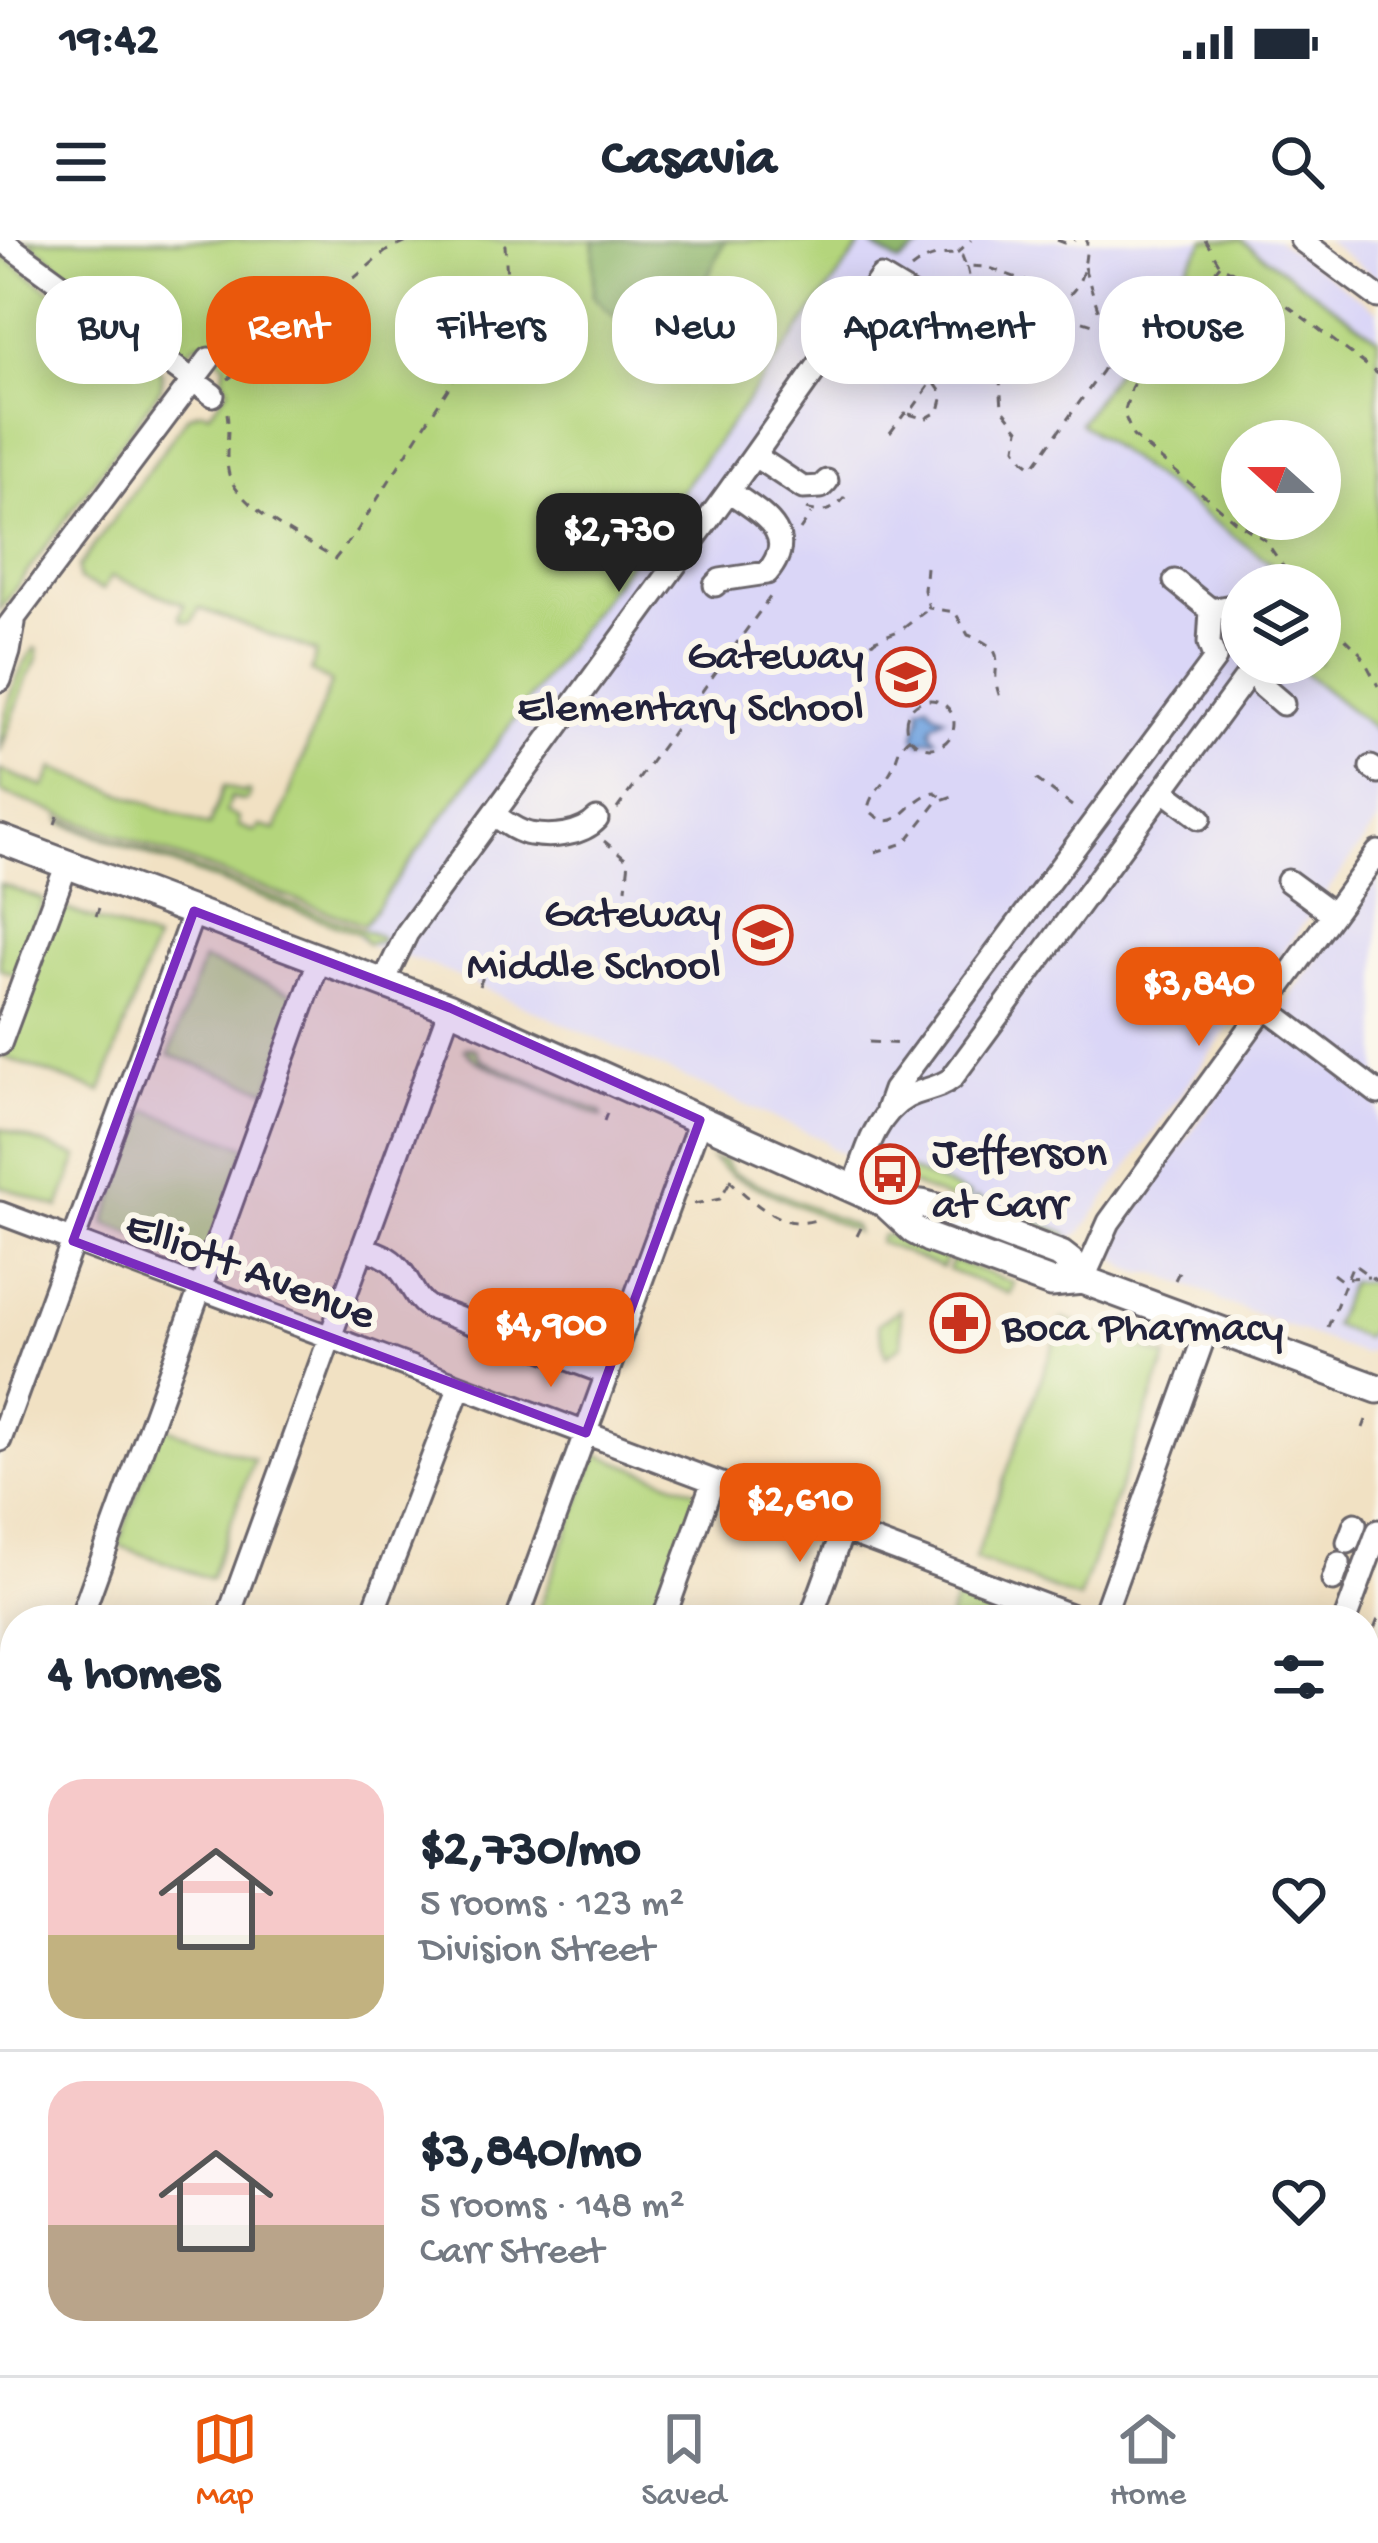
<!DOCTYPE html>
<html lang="en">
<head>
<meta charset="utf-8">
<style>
  :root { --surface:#fff; --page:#f2f2f3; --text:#1f2937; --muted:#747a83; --line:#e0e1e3; --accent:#ea580c }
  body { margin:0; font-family:"Gochi Hand",sans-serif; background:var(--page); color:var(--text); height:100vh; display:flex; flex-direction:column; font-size:45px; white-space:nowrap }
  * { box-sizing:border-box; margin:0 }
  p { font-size:39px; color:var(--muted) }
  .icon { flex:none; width:66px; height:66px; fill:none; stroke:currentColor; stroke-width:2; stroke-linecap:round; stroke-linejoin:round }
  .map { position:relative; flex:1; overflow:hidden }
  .drawer { position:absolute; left:0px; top:1365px; width:1380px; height:771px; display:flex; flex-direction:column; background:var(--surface); border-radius:48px 48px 0 0; box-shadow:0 6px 30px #0003 }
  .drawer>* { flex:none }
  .hud { position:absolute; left:36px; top:36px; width:1308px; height:108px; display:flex; gap:24px }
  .needle { width:78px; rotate:291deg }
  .buttons { position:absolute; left:1221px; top:180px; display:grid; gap:24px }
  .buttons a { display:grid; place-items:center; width:120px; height:120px; border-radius:50%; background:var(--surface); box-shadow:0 6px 30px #0003; font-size:60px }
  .price { position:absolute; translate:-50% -102px; padding:0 27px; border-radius:24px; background:var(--accent); color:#fff; font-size:39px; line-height:78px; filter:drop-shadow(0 3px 6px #0008) }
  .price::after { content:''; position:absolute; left:50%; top:72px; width:36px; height:27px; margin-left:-18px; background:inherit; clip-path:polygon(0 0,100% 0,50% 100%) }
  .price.active { background:#222; color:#fff }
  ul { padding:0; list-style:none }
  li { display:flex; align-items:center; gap:36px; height:300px; padding:0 48px }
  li+li { border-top:3px solid var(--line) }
  li span { display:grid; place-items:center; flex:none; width:336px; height:240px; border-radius:36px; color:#555 }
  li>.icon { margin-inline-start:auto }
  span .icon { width:144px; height:144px; fill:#fffc; stroke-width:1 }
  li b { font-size:51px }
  h2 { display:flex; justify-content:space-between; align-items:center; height:144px; padding:0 48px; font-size:51px }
  .tag { padding:0 42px; border-radius:48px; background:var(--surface); box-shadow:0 6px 30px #0003; font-size:42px; line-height:108px }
  .tag.active { background:var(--accent); color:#fff }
  .status { display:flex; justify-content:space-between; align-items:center; height:84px; padding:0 60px; background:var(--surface); direction:ltr }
  .status svg { height:33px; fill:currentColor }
  header { display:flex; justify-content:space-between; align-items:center; height:156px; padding:0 48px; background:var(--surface); font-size:54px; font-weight:800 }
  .dock { display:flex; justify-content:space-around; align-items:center; height:168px; border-top:3px solid var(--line); background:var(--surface); font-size:33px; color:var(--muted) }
  .dock a { display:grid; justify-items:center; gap:6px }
  .dock .active { color:var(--accent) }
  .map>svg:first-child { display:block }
  .built { fill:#dad6f7; fill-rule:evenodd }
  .green { fill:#b4d57c; stroke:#6b7c5c; stroke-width:3; fill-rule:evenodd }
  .forest { fill:#8fb66c; stroke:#586c54; stroke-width:3 }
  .water { fill:#76a6e0; stroke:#4c648e; stroke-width:3 }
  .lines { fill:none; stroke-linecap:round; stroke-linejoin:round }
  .minor-casing { stroke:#6a656b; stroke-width:27 }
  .major-casing { stroke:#6a656b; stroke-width:33 }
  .path { stroke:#6a656b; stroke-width:3; stroke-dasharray:9 9; stroke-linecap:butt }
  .minor { stroke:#fff; stroke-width:21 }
  .major { stroke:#fff; stroke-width:27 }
  .marked { fill:#7b2cbf; fill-opacity:0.2; stroke:#7b2cbf; stroke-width:9; stroke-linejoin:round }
  .labels { text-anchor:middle; stroke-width:12; stroke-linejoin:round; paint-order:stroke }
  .poi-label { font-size:45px; fill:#22223b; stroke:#fbf7ec; text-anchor:end }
  .street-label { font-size:45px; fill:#22223b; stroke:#fbf7ec }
</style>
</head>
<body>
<div class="status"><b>19:42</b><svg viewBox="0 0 49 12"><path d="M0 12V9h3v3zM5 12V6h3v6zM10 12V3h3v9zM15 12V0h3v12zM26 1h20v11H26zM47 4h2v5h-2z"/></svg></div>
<header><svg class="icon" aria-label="menu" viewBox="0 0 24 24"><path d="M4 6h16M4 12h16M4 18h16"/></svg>Casavia<svg class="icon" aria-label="search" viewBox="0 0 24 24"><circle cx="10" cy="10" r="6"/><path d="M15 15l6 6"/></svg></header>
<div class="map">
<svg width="1378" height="2135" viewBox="0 0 1378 2135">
  <rect width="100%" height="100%" fill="#fbf7ec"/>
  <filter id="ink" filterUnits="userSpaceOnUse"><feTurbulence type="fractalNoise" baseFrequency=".00833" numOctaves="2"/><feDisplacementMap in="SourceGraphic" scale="24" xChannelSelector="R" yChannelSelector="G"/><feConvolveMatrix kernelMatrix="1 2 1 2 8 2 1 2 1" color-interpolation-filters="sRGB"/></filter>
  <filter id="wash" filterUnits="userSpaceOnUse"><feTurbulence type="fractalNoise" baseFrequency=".004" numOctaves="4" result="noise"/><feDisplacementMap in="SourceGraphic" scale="48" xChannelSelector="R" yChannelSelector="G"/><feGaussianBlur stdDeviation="2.7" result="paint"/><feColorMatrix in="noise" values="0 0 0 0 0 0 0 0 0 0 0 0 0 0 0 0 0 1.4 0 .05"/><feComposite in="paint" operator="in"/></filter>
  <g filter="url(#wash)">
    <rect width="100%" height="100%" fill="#f1e1c3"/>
    <path class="built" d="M 931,0 L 1277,0 L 1378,71 L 1378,581 L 1081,992 L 1066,1001 L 938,956 L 831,908 L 824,900 L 479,746 L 431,725 L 366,705 L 357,696 L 864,1 L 899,23 ZM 1242,201 L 1320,201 L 1320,279 L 1242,279 ZM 1242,345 L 1320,345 L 1320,423 L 1242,423 Z
      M 1325,0 L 1378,0 L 1378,39 Z
      M 1378,636 L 1378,1108 L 1362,1114 L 1220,1061 L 1213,1055 L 1155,1033 L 1142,1033 L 1128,1028 L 1115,1017 L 1113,1006 L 1117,994 Z"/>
    <path class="green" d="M 27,0 L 594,0 L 593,56 L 704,45 L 725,0 L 864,1 L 364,685 L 0,552 L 0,530 L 45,547 L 53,528 L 209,586 L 224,546 L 244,553 L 246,551 L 250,552 L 248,559 L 243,561 L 231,557 L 226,572 L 239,578 L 239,586 L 255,592 L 260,586 L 276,590 L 331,442 L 311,432 L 316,412 L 199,368 L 192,382 L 183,381 L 180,377 L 184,364 L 111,336 L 103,350 L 79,340 L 78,328 L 188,176 L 201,171 L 209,173 L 229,148 L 223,137 L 225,124 L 198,102 L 184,115 L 172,115 L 81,49 L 53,20 Z
      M 1205,0 L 1241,0 L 1378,98 L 1378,492 L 1292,423 L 1320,423 L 1320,345 L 1300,345 L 1080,183 ZM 1320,201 L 1320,279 L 1242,279 L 1242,201 Z
      M 0,14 L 159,129 L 162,134 L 161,148 L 0,370 Z
      M 35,408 L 38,410 L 37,420 L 28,436 L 0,512 C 0,483 16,430 35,408 Z
      M 60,579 L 379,696 L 383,701 L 367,704 L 359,694 L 62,583 Z
      M 0,644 L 44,660 L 16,735 L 0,729 Z
      M 57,666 L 155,701 L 101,852 L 1,816 Z
      M 203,720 L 301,756 L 268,850 L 169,815 Z
      M 466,807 L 476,809 L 480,819 L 601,872 L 602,877 L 476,821 L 464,810 Z
      M 147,870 L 247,907 L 205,1020 L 105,983 Z
      M 0,888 L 78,917 L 59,968 L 0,946 Z
      M 711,919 L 726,921 L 725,924 L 734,933 L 854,986 L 856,992 L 732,936 Z
      M 908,929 L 970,955 L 966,966 L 903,941 Z
      M 976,958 L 1066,993 L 1070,999 L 1060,1001 L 971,968 Z
      M 882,995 L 892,996 L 946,1018 L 942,1028 L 879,1002 Z
      M 952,1020 L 1014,1043 L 1010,1054 L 948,1030 Z
      M 1350,1042 L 1370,1042 L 1378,1048 L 1378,1079 L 1364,1098 L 1333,1085 Z
      M 900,1069 L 902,1105 L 886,1116 L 878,1084 Z
      M 1063,1079 L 1167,1117 L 1079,1359 L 975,1319 Z
      M 161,1186 L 254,1219 L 210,1339 L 118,1305 Z
      M 597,1214 L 702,1253 L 655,1380 L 535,1380 Z
      M 960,1347 L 1051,1380 L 948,1380 Z
      M 1365,1601 L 1378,1606 L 1378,1696 L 1375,1700 L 1365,1697 Z
      M 15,2005 L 15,2121 L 230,2121 L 225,2135 L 0,2135 L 0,2046 Z
      M 264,2121 L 533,2121 L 568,2135 L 258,2135 Z
      M 1016,2121 L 1090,2121 L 1081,2135 L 992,2135 Z"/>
    <path class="forest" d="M 594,0 L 725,0 L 704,45 L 677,84 L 638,94 L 605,69 L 593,56 Z
      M 863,0 L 931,0 L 899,23 Z"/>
    <path class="water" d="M 928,464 L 935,473 L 945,477 L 933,484 L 931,492 L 936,499 L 924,500 L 921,503 L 914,498 L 921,474 L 919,467 Z"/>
  </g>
  <g filter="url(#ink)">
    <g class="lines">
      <defs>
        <path id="minor" d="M 1,0 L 213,155
          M 1301,0 L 1378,57
          M 755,216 L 803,248 L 821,247 L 827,241
          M 1175,341 L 1211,370 L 1232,366 L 1242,368
          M 715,345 L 720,340 L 767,333 C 801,292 759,273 729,251
          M 0,397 L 209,119
          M 1259,423 L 1262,446 L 1283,464
          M 0,440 L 9,412 L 14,383
          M 1371,527 L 1378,532
          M 1163,550 L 1200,578
          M 494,575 C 505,582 517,592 530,594 C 552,598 582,595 597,579
          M 1288,641 L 1333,674
          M 384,741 L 407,693 L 729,251 L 881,37 L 929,66 L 933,79 L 925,103
          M 1265,767 L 1378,853
          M 0,804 L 67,624
          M 887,870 L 894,850 L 1215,419 L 1209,403 L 1211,370
          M 854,949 C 865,916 874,875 907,857 C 922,849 939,849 952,838 L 1250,432
          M 0,973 L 1083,1380
          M 363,1008 C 380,1013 394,1019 404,1035 C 413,1048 415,1058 428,1067 L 608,1134
          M 1083,1040 L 1109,982 L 1378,612
          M 0,1200 L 194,671
          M 1348,1302 L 1355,1284
          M 1333,1340 L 1339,1323
          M 80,1380 L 320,718
          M 227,1380 L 450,768
          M 370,1380 L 460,1146
          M 517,1380 L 700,880
          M 663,1380 L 713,1241
          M 810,1380 L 843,1290
          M 1102,1380 L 1208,1086
          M 1345,1380 L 1378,1291
          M 1365,1423 L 1378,1428
          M 0,1431 L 15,1437
          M 0,1596 L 15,1556
          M 0,1898 L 15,1904
          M 0,1999 L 15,1958
          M 1365,2043 L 1378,2025
          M 594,2121 L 631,2135
          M 1162,2121 L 1181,2135
          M 241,2135 L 246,2121
          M 680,2135 L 685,2121
          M 1114,2135 L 1124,2121
          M 1298,2135 L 1308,2121"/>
        <path id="major" d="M 0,599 L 450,768 L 885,963 L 914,990 L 929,998 L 1051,1043 L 1083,1040 L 1378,1149
          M 885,963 L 922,964 L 940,969 L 1061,1015 L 1070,1022 L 1083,1040
          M 1365,1769 L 1378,1751
          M 921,2135 L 945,2121"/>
      </defs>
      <use href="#minor" class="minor-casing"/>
      <use href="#major" class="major-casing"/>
      <path class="path" d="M 1057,0 L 1065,3 L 1075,0
        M 1205,0 L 1220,25 L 1272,54 L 1378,134
        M 957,13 L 971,0
        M 967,27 L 974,58 L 976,107
        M 1084,27 L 1112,111 L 1102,131 L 1033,227 L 1024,220 L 1016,208 L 1019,189 L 1002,168 L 1000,140 L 984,110 C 995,74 1054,79 1076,47 C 1085,34 1086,15 1087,0
        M 911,29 C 925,17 945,11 962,16 L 966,26 L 987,27 L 1031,43 L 1077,79 L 1124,94 L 1147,111 L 1147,120 L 1131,148 L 1124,174 L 1133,196 L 1235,281 L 1265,300 L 1296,345
        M 1148,115 L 1220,25
        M 228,139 L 308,83 L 340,50 L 385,12 L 411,0
        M 227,173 C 230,191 225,211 228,230 C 233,266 305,300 335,319 L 357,291 L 508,55 L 505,5 L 500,0
        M 909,174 L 925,179 L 939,171 L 943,155 L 934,142
        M 890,193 L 905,173 L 909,174 L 956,108 L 982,109
        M 806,269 C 823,274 834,271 845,257
        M 800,290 L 811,274
        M 926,327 L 924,350 L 929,368 L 955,372 L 968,395 C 1016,413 986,423 1000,457
        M 1320,373 L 1361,414 L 1378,446
        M 859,416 L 875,400 L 901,390 L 928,369
        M906 484a24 24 0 1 1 48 0a24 24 0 1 1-48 0Z
        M 910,497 C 895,508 899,520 889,534 C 881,547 871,552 868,569 C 898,601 905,558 935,552 L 943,558
        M 1036,539 L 1076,569
        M 617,569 L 773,353
        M 55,584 L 58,576
        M 604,601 L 629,621 L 626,648
        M 875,612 L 905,603 L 938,561 L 956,555
        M 96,676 L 99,668
        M 479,746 L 483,737
        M 869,802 L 905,804
        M 604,881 L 607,873
        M 731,939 L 730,941 C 756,964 782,992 819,979
        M 694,964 L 720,959 L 729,943
        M 857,996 L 862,986
        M 1333,1034 L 1345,1043
        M 1348,1038 L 1369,1037
        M 1175,1040 L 1180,1030
        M 1328,1087 L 1353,1024 L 1378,1042
        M 1109,1093 L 1112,1085
        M 1363,1188 L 1366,1180
        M 1365,1389 L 1378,1394
        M 1368,1405 L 1378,1379
        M 1365,1986 L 1378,1996
        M 14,2017 L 15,2017
        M 0,2100 L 15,2088
        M 72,2121 L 78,2135
        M 125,2121 L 130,2135
        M 208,2121 L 222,2126
        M 183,2135 L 190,2121"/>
      <use href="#minor" class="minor"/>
      <use href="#major" class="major"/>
    </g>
  </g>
  <path class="marked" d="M 194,671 L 450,768 L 700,880 L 586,1193 L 73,1001 Z"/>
  <defs>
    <symbol id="school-ring" viewBox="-11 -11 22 22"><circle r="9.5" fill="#fbf7ec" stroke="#c8321e" stroke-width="1.5"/><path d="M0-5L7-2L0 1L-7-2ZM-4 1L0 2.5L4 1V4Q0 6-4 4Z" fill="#c8321e"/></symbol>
    <symbol id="bus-ring" viewBox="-11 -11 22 22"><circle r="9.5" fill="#fbf7ec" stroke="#c8321e" stroke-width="1.5"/><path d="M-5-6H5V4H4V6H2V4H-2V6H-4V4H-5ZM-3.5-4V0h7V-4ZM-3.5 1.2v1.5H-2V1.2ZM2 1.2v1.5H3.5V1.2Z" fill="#c8321e"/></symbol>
    <symbol id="pharmacy-ring" viewBox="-11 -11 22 22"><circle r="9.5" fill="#fbf7ec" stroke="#c8321e" stroke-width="1.5"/><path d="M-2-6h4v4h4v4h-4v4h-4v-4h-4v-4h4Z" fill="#c8321e"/></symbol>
  </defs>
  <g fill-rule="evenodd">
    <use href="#school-ring" x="873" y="404" width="66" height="66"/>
    <use href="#school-ring" x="730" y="662" width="66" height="66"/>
    <use href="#bus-ring" x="857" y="901" width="66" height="66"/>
    <use href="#pharmacy-ring" x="927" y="1050" width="66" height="66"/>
  </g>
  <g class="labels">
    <g class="poi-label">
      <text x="864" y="427">Gateway<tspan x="864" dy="52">Elementary School</tspan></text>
      <text x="721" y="685">Gateway<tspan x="721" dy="52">Middle School</tspan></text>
      <text x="932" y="924" text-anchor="start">Jefferson<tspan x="932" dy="52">at Carr</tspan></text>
      <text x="1002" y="1099" text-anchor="start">Boca Pharmacy</text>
    </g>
    <g class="street-label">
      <text transform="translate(252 1026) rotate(21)" y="16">Elliott Avenue</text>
    </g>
  </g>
</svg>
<div class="buttons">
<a><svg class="needle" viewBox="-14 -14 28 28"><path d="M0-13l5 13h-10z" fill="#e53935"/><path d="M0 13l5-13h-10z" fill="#747a83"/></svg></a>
<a><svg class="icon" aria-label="layers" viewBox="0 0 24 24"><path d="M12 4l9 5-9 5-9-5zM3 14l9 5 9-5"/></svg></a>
</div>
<b class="price active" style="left:619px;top:355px">$2,730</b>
<b class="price" style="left:1199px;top:809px">$3,840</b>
<b class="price" style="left:551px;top:1150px">$4,900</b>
<b class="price" style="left:800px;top:1325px">$2,610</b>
<div class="hud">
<a class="tag">Buy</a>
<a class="tag active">Rent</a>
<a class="tag">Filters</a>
<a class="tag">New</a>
<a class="tag">Apartment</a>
<a class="tag">House</a>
</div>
<section class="drawer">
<h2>4 homes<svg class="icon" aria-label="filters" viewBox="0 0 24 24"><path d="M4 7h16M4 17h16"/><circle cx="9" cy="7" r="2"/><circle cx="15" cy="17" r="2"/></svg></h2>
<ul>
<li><span style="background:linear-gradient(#f6c9c9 65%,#c2b280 0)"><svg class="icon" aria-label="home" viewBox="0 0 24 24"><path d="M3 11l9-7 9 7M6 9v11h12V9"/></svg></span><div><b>$2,730/mo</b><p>5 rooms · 123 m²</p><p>Division Street</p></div><svg class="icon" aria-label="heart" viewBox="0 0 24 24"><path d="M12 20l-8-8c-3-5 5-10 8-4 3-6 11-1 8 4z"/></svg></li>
<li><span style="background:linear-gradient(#f6c9c9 60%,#b9a48a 0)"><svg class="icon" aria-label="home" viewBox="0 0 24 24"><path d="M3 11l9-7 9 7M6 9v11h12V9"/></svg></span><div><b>$3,840/mo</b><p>5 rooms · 148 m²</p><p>Carr Street</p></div><svg class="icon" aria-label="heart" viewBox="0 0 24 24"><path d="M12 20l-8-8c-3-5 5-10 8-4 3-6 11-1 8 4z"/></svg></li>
</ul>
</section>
</div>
<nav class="dock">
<a class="active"><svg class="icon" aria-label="map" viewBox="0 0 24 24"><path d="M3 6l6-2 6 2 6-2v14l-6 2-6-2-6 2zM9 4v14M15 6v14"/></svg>Map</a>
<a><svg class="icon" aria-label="saved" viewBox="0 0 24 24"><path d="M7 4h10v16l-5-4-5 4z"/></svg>Saved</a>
<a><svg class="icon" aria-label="home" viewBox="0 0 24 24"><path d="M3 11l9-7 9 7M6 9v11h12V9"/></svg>Home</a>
</nav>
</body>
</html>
